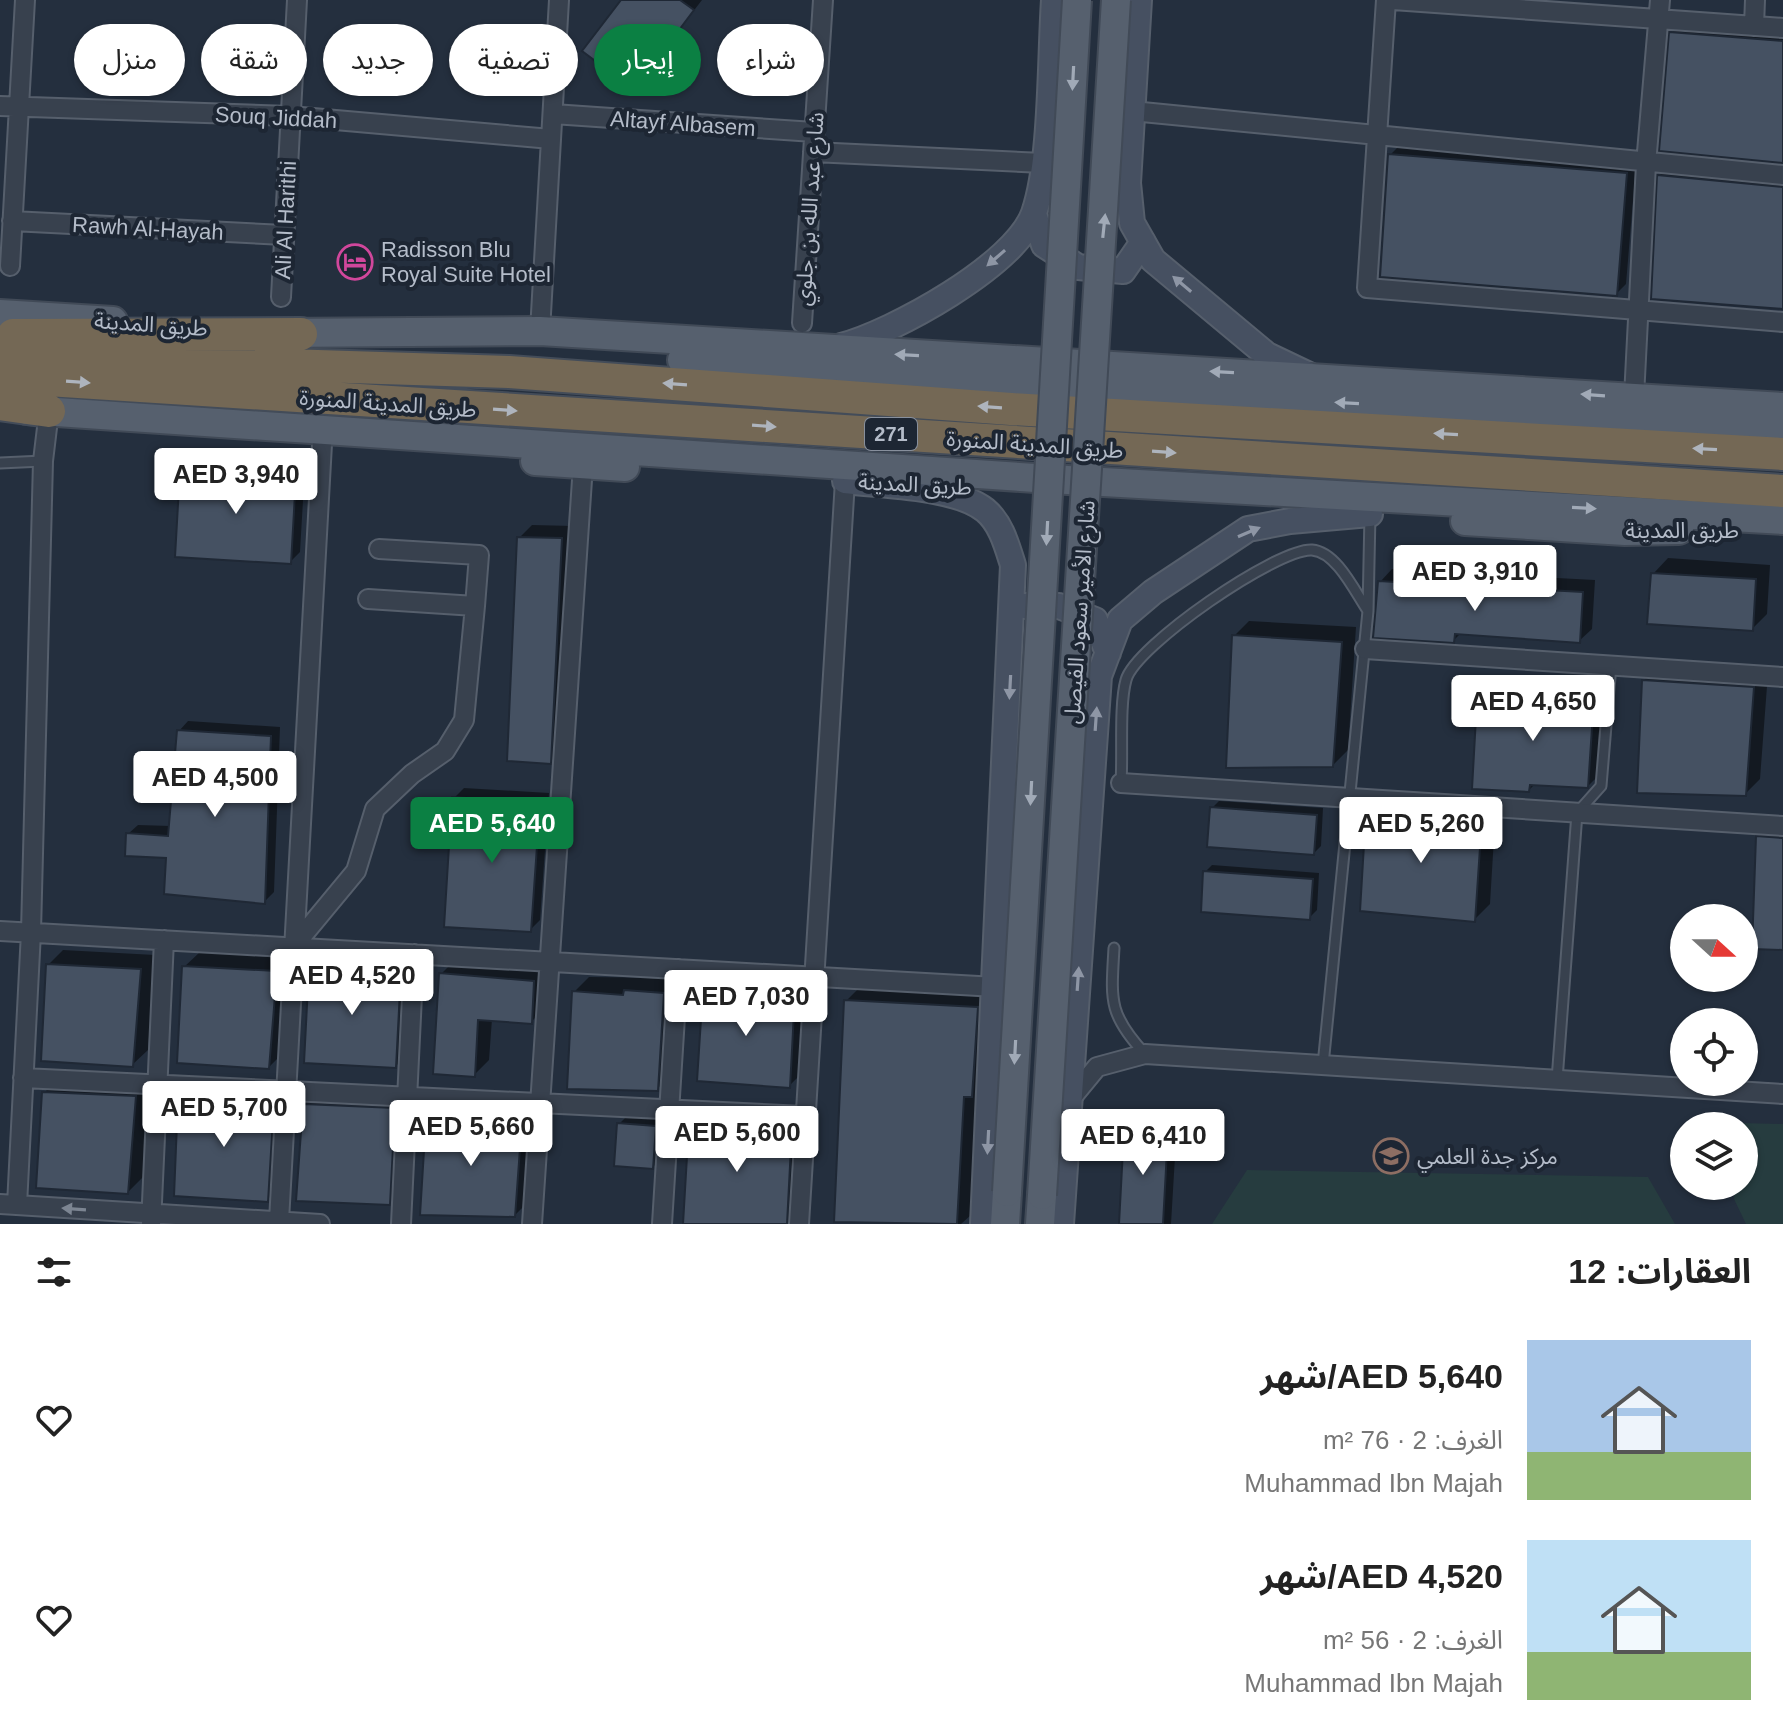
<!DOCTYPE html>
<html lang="ar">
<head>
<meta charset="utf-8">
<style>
  :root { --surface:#fff; --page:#f2f2f2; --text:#222; --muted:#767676; --accent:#0b8043 }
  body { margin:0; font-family:Helvetica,"Noto Sans Arabic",sans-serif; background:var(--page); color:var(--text); direction:rtl; height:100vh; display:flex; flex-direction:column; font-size:30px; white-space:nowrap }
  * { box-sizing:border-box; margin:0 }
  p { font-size:26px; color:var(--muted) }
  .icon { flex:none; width:44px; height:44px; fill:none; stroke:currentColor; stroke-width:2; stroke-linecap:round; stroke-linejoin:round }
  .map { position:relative; height:1224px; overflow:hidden; direction:ltr }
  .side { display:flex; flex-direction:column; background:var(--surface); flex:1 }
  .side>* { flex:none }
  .top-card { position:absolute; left:24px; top:24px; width:800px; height:72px; direction:rtl; display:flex; gap:16px }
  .needle { width:52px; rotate:111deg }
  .buttons { position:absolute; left:1670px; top:904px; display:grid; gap:16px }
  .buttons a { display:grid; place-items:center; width:88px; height:88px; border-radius:50%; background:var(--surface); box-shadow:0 2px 6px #0004; font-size:40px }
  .price { position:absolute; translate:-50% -68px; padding:0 18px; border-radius:8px; background:#fff; color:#222; font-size:26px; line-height:52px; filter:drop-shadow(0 2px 4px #0008) }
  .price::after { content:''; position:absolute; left:50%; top:48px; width:24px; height:18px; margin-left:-12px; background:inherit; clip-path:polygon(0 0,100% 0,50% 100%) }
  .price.current { background:var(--accent); color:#fff }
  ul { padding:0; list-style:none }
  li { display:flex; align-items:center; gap:24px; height:200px; padding:0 32px }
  li span { display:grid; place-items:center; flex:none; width:224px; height:160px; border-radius:0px; color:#555 }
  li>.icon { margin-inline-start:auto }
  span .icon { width:96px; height:96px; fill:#fffc; stroke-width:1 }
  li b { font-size:34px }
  h2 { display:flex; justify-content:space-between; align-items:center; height:96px; padding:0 32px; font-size:34px }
  .tag { padding:0 28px; border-radius:36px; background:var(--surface); box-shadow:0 2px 6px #0004; font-size:28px; line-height:72px }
  .tag.current { background:var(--accent); color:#fff }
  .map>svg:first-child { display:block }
  .green { fill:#263c3f }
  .shadow { fill:#0007 }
  .building { fill:#455162; stroke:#1f2835; stroke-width:2 }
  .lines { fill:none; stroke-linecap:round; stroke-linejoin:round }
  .lane-casing { stroke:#565f6c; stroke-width:13 }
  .street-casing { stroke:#565f6c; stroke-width:22 }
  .secondary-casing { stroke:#565f6c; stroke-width:28 }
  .primary-casing { stroke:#414a57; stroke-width:32 }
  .highway-casing { stroke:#434c59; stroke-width:36 }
  .lane { stroke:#38414e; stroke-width:9 }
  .street { stroke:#38414e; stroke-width:18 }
  .secondary { stroke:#465061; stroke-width:24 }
  .primary { stroke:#56606e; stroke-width:28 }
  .highway { stroke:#746855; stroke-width:32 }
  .primary-bridge-casing { stroke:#414a57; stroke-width:32; stroke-linecap:butt }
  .primary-bridge { stroke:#56606e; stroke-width:28 }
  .oneway { fill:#a1aab7 }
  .oneway2 { fill:#8e96a5 }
  .oneway3 { fill:#aeb4bd }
  .oneway4 { fill:#7c8592 }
  .labels { text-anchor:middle; stroke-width:8; stroke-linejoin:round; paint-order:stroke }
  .shield { fill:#1d2633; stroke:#878f9c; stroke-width:2 }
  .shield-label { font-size:20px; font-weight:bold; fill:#b4bcc9 }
  .street-label { font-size:22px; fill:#b4bcc9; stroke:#1d2633 }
  .poi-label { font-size:22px; fill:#b4bcc9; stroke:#1d2633; text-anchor:start }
</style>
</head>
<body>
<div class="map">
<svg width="1783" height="1224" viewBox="0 0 1783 1224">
  <rect width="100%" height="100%" fill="#242f3e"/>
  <path class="green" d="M 1738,1123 L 1783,1124 L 1783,1224 L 1746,1224 L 1734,1199 L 1735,1186 L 1744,1186 L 1744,1126 Z
    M 1247,1170 L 1648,1177 L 1675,1224 L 1212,1224 Z"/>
  <path class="shadow" d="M 623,0 L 702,0 L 634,88 Z
    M 1681,23 L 1783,31 L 1783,161 L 1671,33 Z
    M 1400,145 L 1636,164 L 1626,284 L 1616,294 L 1390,155 Z
    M 1669,166 L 1783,177 L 1783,307 L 1659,176 Z
    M 192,460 L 305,466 L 300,552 L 290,562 L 182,470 Z
    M 532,525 L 574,526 L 563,749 L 550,762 L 519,538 Z
    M 1668,558 L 1770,565 L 1767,614 L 1752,629 L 1653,574 Z
    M 1392,569 L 1595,580 L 1592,629 L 1579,641 L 1461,633 L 1453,641 L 1380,582 Z
    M 1249,621 L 1356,627 L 1348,750 L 1333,765 L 1234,636 Z
    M 1659,665 L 1768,673 L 1760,779 L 1745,794 L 1644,680 Z
    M 1548,686 L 1603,689 L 1598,776 L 1588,786 L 1536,783 L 1529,790 L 1479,700 L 1489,690 L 1542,693 Z
    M 188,721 L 280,727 L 274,892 L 264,902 L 128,834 L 138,825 L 171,826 L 179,731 Z
    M 464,788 L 549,793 L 540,920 L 530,930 L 454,798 Z
    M 1383,797 L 1496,804 L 1490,904 L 1474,920 L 1368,812 Z
    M 1219,801 L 1323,808 L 1321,846 L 1314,853 L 1212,808 Z
    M 1773,822 L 1783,823 L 1783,949 L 1758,837 Z
    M 1212,865 L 1319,873 L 1317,910 L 1309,918 L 1205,872 Z
    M 63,950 L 155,955 L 148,1050 L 132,1065 L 48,965 Z
    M 200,952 L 291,957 L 284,1052 L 269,1067 L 184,967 Z
    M 326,952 L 415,956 L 411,1051 L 396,1066 L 311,967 Z
    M 456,959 L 549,967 L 546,1007 L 531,1022 L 492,1019 L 489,1060 L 474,1075 L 441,974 Z
    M 720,974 L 809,979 L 804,1071 L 789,1086 L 705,989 Z
    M 589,977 L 679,978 L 673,1074 L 657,1089 L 574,992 Z
    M 861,986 L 992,992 L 978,1089 L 971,1215 L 961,1224 L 836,1220 L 846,1001 Z
    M 59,1077 L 150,1082 L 143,1177 L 128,1192 L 44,1093 Z
    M 195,1083 L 288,1088 L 282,1185 L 267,1200 L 180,1098 Z
    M 320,1089 L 409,1094 L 404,1188 L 389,1203 L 304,1104 Z
    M 443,1104 L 537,1106 L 530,1200 L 515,1215 L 428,1119 Z
    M 706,1108 L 807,1113 L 801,1224 L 685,1224 L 691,1123 Z
    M 634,1109 L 670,1111 L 668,1152 L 653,1167 L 619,1124 Z
    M 1136,1120 L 1177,1123 L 1171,1224 L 1121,1224 L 1126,1130 Z"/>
  <path class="building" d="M 621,0 L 680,0 L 694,10 L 634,90 L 582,51 Z
    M 1669,32 L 1783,41 L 1783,163 L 1659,151 Z
    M 1388,154 L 1627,173 L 1617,296 L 1380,277 Z
    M 1657,175 L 1783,187 L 1783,309 L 1651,299 Z
    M 180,469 L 296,476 L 291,564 L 175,557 Z
    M 517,537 L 562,538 L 551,764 L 507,761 Z
    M 1651,573 L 1756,579 L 1753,631 L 1647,624 Z
    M 1378,581 L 1583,592 L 1580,643 L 1455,634 L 1454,643 L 1373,638 Z
    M 1232,635 L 1342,642 L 1333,767 L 1226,768 Z
    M 1642,680 L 1754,687 L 1746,796 L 1637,793 Z
    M 1536,695 L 1594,698 L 1588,788 L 1530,785 L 1529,792 L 1472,789 L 1477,699 L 1536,702 Z
    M 177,730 L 271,736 L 265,904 L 164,894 L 166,858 L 125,856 L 126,833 L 168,836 Z
    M 452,797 L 540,803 L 531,932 L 444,927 Z
    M 1210,807 L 1317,815 L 1314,855 L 1207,847 Z
    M 1366,811 L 1482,818 L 1475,922 L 1360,911 Z
    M 1756,836 L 1783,838 L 1783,950 L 1752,949 Z
    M 1203,871 L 1313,879 L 1310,920 L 1201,912 Z
    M 46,964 L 141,969 L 133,1067 L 41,1061 Z
    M 182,966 L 277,971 L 269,1069 L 177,1063 Z
    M 309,966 L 401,971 L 396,1068 L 304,1063 Z
    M 439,973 L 534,981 L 532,1024 L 478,1020 L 475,1077 L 433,1074 Z
    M 703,988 L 795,993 L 790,1088 L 697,1081 Z
    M 624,990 L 664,993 L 658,1091 L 567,1089 L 572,991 L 623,995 Z
    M 844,1000 L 978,1007 L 972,1097 L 964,1097 L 957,1224 L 834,1222 Z
    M 42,1092 L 136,1096 L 128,1194 L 36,1188 Z
    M 178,1098 L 274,1102 L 268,1202 L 174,1196 Z
    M 303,1104 L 395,1108 L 390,1205 L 296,1201 Z
    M 426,1118 L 522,1121 L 515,1217 L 420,1215 Z
    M 689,1122 L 792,1127 L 787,1224 L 683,1224 Z
    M 617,1123 L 656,1126 L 653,1169 L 614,1166 Z
    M 1124,1130 L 1168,1132 L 1163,1224 L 1119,1224 Z"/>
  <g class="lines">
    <defs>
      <path id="lane" d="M 0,463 L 43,461
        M 1121,783 C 1123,755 1119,705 1126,680 C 1135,646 1277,548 1312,550 C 1337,552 1355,592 1368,611
        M 1114,948 C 1111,1000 1108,1014 1145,1054
        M 1323,1065 L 1368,611 L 1370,514
        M 1557,1080 L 1577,813 L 1601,786 L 1611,665"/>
      <path id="street" d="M 1386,0 L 1367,288 L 1783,322
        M 1393,0 L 1783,28
        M 1754,26 L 1755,0
        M 0,106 L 290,116 L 551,139
        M 1132,111 L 1783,175
        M 553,114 L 814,132
        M 813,152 L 1043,163
        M 12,221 L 284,235
        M 10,266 L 25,0
        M 281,297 L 297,0
        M 802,323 L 823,0
        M 540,331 L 559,0
        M 1634,397 L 1646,164 L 1660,0
        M 379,549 L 479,555 L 475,606
        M 1365,649 L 1783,677
        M 1121,783 L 1783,826
        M 0,931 L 996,987
        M 293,947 L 356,871 L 375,809 L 412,774 L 445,751 L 464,720 L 475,606 L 368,599
        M 23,1078 L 804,1116
        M 1069,1101 L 1097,1067 L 1145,1054 L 1783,1094
        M 0,1204 L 320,1224
        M 17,1205 L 31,932 L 43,461 L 49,411
        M 279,1221 L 322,444
        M 151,1224 L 164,940
        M 401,1224 L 414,954
        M 532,1224 L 583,465
        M 662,1224 L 678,969
        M 799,1224 L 845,481"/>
      <path id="secondary" d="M 1139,0 L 1128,183 L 1132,223 L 1153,260 L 1267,355 L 1311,376
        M 1034,214 L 1044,245 L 1078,267 L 1123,271 L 1143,242
        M 841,346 C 892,333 1016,265 1034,213 C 1052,161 1050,59 1054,0
        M 845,481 C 883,486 955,486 985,510 C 1001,523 1007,546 1013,565 L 983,1224
        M 1024,606 L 1059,606 L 1095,620 L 1108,653
        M 1061,1224 L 1099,676 L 1120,620 L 1153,592 L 1248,529 L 1290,521 L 1370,514"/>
      <path id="primary" d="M 0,314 L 113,321
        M 278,333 L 540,331 L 1783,407
        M 682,360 L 1054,386 L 1783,429
        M 27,410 L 1050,479 L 1783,520
        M 535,461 L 625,467
        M 1465,521 L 1625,531 L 1679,530
        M 1005,1224 L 1007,1192
        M 1040,1224 L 1042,1195"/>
      <path id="highway" d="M 13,335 L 301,334
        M 0,353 L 59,358 L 509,372 L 1011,409 L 1783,454
        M 0,377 L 1783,491
        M 0,404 L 49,411"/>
    </defs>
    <use href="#lane" class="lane-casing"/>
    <use href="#street" class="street-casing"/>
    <use href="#secondary" class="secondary-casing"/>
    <use href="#primary" class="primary-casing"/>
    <use href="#highway" class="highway-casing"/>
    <use href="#lane" class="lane"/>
    <use href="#street" class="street"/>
    <use href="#secondary" class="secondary"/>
    <use href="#primary" class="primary"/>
    <use href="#highway" class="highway"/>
    <defs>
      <path id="primary-bridge" d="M 1007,1192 L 1077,0
        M 1042,1195 L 1116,0"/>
    </defs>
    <use href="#primary-bridge" class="primary-bridge-casing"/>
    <use href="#primary-bridge" class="primary-bridge"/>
  </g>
  <defs><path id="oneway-solid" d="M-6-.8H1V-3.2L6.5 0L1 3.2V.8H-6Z" transform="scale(2)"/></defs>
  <g class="oneway">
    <use href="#oneway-solid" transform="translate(1073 78) rotate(93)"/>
    <use href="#oneway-solid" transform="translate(1104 226) rotate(-84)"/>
    <use href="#oneway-solid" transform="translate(907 355) rotate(-177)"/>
    <use href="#oneway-solid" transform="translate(1222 372) rotate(-177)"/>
    <use href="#oneway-solid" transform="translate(1593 395) rotate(-176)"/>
    <use href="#oneway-solid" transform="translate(1347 403) rotate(-177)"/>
    <use href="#oneway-solid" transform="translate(1584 508) rotate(3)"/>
    <use href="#oneway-solid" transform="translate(1047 533) rotate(93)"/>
    <use href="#oneway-solid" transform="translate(1031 793) rotate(93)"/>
    <use href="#oneway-solid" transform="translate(1015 1052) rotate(93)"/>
  </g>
  <g class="oneway2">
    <use href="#oneway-solid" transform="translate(996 258) rotate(139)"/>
    <use href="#oneway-solid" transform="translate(1182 284) rotate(-140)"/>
    <use href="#oneway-solid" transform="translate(1249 532) rotate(-23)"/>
    <use href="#oneway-solid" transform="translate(1010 687) rotate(93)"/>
    <use href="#oneway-solid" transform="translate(1096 719) rotate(-86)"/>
    <use href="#oneway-solid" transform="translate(1078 979) rotate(-86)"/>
    <use href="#oneway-solid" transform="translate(988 1142) rotate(93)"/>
  </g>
  <g class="oneway3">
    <use href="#oneway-solid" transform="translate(78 382) rotate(4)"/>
    <use href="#oneway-solid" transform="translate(675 384) rotate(-176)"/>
    <use href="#oneway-solid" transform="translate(990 407) rotate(-176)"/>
    <use href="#oneway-solid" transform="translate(505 410) rotate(4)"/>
    <use href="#oneway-solid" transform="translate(764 426) rotate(4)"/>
    <use href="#oneway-solid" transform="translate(1446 434) rotate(-177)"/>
    <use href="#oneway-solid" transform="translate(1705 449) rotate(-177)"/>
    <use href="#oneway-solid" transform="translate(1164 452) rotate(4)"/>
  </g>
  <use class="oneway4" href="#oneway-solid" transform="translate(74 1209) rotate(-176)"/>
  <defs>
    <symbol id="hotel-ring" viewBox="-11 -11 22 22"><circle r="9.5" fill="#1d2633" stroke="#d1479c" stroke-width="1.5"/><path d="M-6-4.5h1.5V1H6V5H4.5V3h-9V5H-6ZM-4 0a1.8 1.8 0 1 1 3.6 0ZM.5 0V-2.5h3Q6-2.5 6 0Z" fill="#d1479c"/></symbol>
    <symbol id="university-ring" viewBox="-11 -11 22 22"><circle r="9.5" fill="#1d2633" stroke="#8d6e63" stroke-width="1.5"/><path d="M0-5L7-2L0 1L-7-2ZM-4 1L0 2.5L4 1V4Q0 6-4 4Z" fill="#8d6e63"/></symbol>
  </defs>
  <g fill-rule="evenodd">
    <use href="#hotel-ring" x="335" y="242" width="40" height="40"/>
    <use href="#university-ring" x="1371" y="1136" width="40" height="40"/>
  </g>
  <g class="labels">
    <rect class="shield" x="865" y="418" width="52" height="32" rx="6"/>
    <g class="shield-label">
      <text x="891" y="441">271</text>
    </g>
    <g class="street-label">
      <text transform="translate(276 117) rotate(3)" y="8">Souq Jiddah</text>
      <text transform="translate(683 123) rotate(4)" y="8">Altayf Albasem</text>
      <text transform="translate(809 209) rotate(-86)" y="8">شارع عبد الله بن جلوي</text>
      <text transform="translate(285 220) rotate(-87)" y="8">Ali Al Harithi</text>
      <text transform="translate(148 228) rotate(3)" y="8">Rawh Al-Hayah</text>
      <text transform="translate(151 324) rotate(4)" y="8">طريق المدينة</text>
      <text transform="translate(388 403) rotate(4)" y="8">طريق المدينة المنورة</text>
      <text transform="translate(1035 444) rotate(4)" y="8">طريق المدينة المنورة</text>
      <text transform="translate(915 484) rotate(3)" y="8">طريق المدينة</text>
      <text x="1682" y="538">طريق المدينة</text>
      <text transform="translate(1079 612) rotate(-86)" y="8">شارع الأمير سعود الفيصل</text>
    </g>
    <g class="poi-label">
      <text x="381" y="257">Radisson Blu<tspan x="381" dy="25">Royal Suite Hotel</tspan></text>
      <text x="1417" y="1164">مركز جدة العلمي</text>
    </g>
  </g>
</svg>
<div class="buttons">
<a><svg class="needle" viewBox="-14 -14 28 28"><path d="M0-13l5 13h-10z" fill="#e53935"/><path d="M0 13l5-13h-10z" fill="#767676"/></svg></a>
<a><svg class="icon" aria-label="locate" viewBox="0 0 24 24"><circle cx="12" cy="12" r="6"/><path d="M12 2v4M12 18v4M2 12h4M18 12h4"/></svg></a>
<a><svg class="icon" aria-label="layers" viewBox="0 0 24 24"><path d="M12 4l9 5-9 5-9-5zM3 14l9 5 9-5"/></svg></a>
</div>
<b class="price" style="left:236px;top:516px">AED 3,940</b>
<b class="price" style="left:1475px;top:613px">AED 3,910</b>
<b class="price" style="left:1533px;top:743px">AED 4,650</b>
<b class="price" style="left:215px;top:819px">AED 4,500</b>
<b class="price current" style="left:492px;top:865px">AED 5,640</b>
<b class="price" style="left:1421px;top:865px">AED 5,260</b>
<b class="price" style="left:352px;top:1017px">AED 4,520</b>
<b class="price" style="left:746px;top:1038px">AED 7,030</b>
<b class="price" style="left:224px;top:1149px">AED 5,700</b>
<b class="price" style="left:471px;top:1168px">AED 5,660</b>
<b class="price" style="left:737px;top:1174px">AED 5,600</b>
<b class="price" style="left:1143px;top:1177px">AED 6,410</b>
<div class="top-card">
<a class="tag">شراء</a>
<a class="tag current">إيجار</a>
<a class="tag">تصفية</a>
<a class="tag">جديد</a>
<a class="tag">شقة</a>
<a class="tag">منزل</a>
</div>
</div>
<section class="side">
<h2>العقارات: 12<svg class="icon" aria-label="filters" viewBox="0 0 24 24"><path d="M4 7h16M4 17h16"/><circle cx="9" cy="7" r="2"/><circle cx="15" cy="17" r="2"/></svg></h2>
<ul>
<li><span style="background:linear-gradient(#a9c7e8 70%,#8fb573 0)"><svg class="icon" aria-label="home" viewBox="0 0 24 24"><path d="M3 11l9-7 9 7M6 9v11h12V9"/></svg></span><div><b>AED 5,640/شهر</b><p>الغرف: 2 · 76 m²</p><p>Muhammad Ibn Majah</p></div><svg class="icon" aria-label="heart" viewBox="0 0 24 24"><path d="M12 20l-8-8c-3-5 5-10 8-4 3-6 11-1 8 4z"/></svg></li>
<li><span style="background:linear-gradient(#bfe0f5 70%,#8fb573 0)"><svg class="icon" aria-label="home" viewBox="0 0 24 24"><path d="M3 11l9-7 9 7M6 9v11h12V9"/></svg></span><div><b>AED 4,520/شهر</b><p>الغرف: 2 · 56 m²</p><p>Muhammad Ibn Majah</p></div><svg class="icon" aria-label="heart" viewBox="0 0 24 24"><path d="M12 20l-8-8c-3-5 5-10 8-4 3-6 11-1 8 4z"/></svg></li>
</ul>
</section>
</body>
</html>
